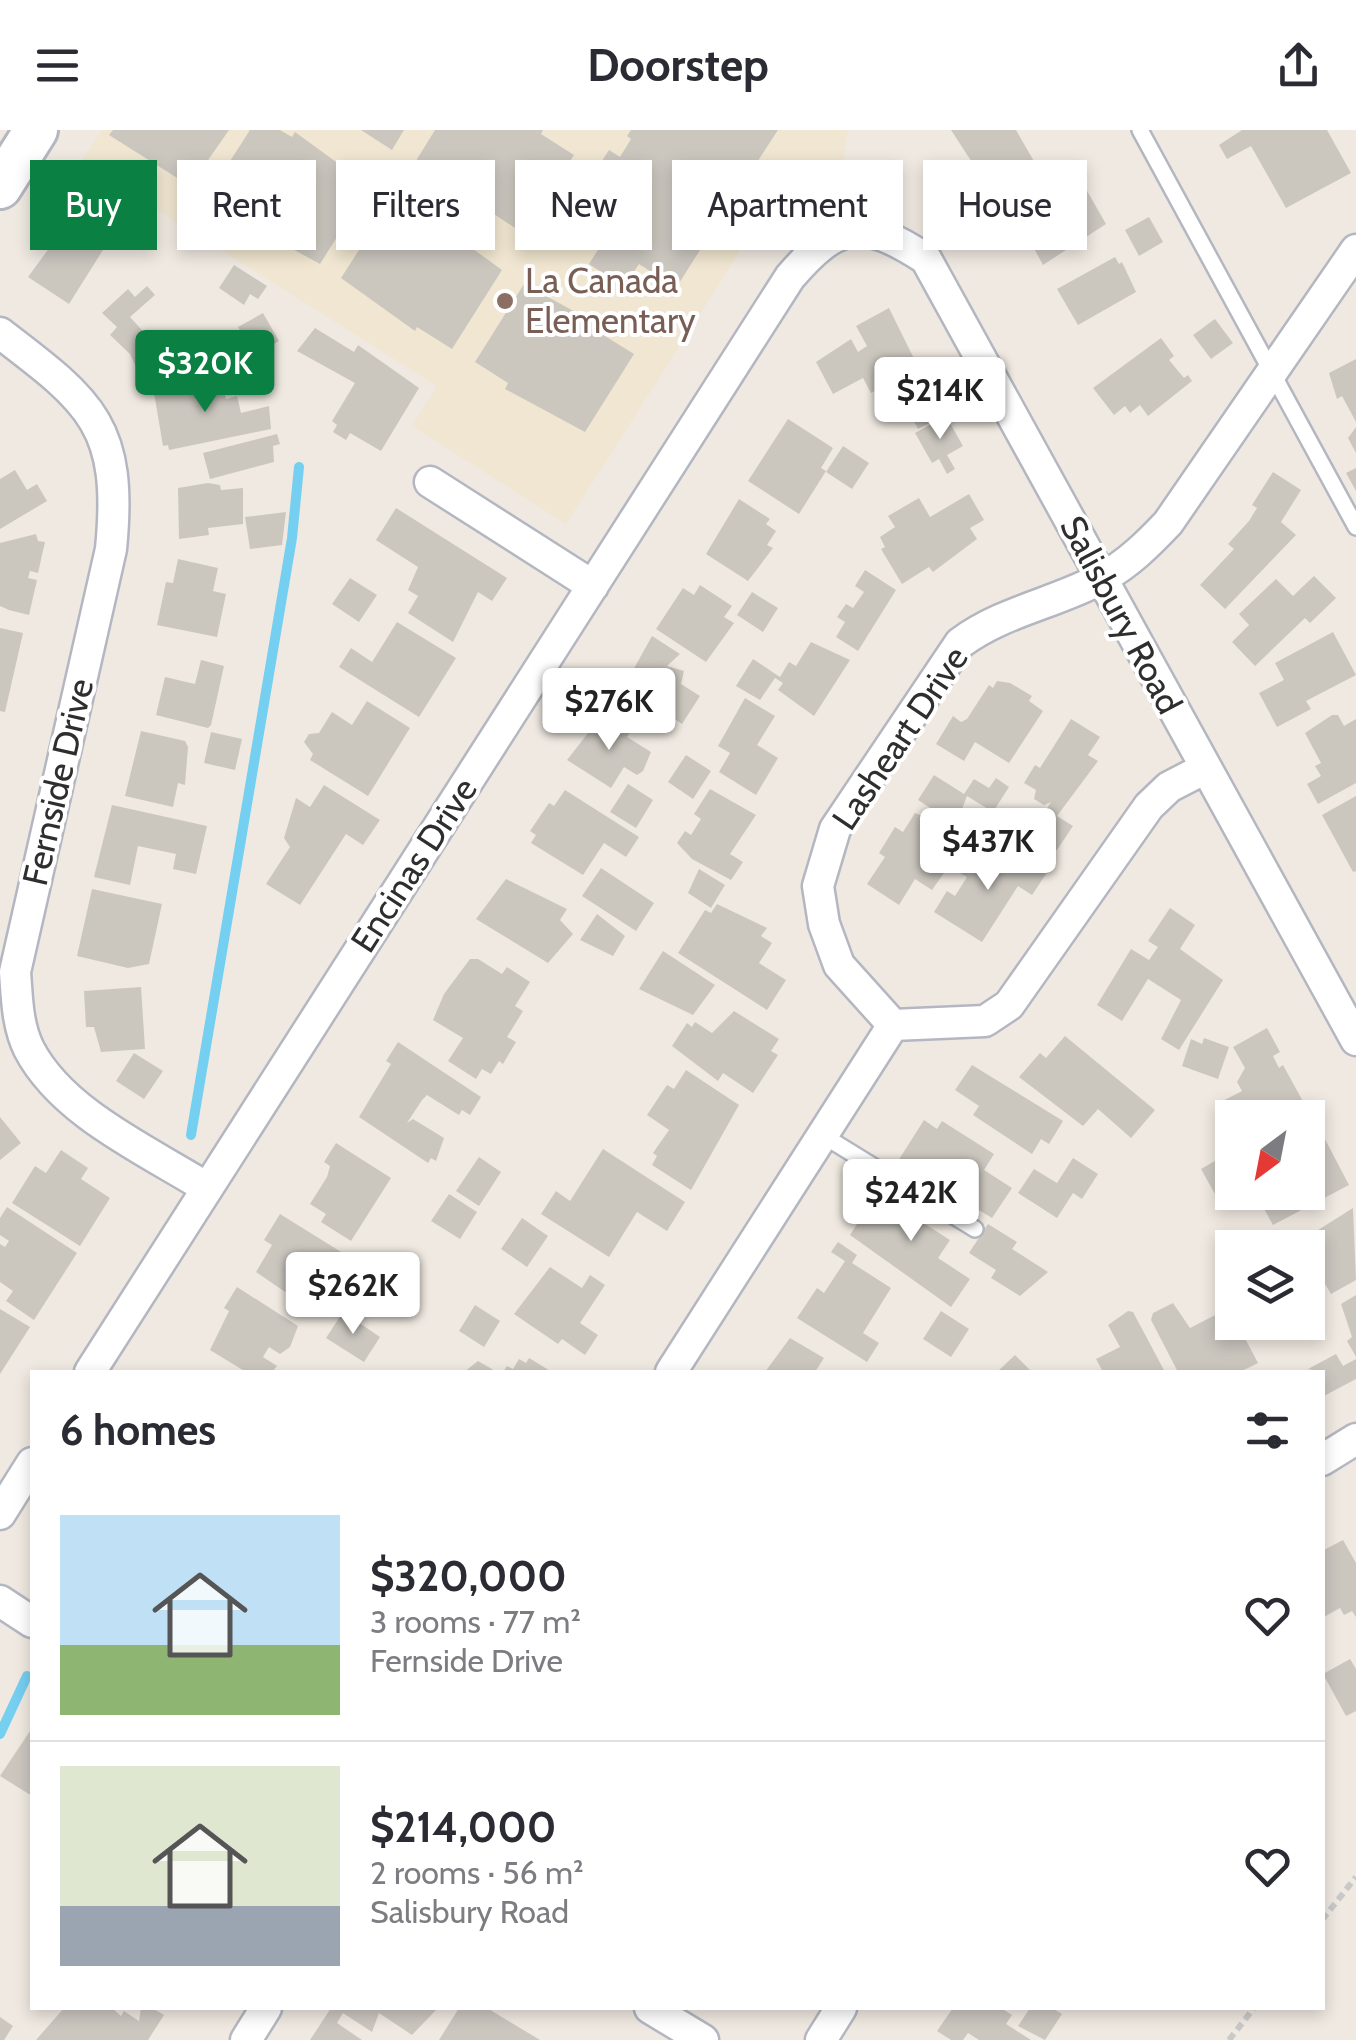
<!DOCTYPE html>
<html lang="en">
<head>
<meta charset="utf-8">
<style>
  :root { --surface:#fff; --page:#f2f2f3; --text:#2b2b33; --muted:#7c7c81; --line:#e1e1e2; --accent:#0b8043 }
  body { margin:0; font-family:Cabin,sans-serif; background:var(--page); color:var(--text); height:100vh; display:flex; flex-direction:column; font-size:38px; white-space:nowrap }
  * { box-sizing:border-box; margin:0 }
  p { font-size:32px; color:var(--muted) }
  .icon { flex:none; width:55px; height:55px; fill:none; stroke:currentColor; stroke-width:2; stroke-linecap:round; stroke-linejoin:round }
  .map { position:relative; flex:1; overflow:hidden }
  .panel { position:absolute; left:30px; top:1240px; width:1295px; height:640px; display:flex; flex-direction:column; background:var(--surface); border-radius:0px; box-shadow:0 5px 15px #0003 }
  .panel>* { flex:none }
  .banner { position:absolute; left:30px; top:30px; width:1298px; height:90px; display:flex; gap:20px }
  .needle { width:65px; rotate:212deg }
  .fabs { position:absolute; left:1215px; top:970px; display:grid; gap:20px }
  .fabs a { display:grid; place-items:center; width:110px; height:110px; border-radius:0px; background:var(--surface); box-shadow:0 5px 15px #0003; font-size:50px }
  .price { position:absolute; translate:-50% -85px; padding:0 22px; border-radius:10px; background:#fff; color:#222; font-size:32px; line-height:65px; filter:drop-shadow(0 2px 5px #0008) }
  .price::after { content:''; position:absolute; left:50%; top:60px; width:30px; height:22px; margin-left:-15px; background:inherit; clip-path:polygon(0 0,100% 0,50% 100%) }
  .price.current { background:var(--accent); color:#fff }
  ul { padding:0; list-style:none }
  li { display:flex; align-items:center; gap:30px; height:250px; padding:0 30px }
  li+li { border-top:2px solid var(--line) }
  li span { display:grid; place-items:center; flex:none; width:280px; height:200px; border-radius:0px; color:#555 }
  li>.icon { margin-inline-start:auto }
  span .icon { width:120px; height:120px; fill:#fffc; stroke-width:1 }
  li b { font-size:42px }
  h2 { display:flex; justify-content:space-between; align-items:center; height:120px; padding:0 30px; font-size:42px }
  .tag { padding:0 35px; border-radius:0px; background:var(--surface); box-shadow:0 5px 15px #0003; font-size:35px; line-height:90px }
  .tag.current { background:var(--accent); color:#fff }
  header { display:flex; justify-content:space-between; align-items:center; height:130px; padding:0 30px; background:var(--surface); font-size:45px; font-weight:800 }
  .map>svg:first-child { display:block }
  .education { fill:#f0e6d1 }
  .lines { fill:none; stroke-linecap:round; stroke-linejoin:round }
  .stream { stroke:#75cff0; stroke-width:10 }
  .building { fill:#cbc7bf }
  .lane-casing { stroke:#b4b7c1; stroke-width:20 }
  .street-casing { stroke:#b4b7c1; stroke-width:35 }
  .secondary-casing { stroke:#b4b7c1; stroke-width:48 }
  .path { stroke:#c9c9c9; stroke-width:6; stroke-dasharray:8 5; stroke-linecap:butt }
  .lane { stroke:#fff; stroke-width:15 }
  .street { stroke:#fff; stroke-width:30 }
  .secondary { stroke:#fff; stroke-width:42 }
  .education-dot { fill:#8d6e63; stroke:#fff; stroke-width:4 }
  .labels { text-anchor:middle; stroke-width:8; stroke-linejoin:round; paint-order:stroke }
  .education-label { font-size:35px; fill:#785e54; stroke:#fff; text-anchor:start }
  .street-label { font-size:35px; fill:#2e2e2e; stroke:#fff }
</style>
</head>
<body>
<header><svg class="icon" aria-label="menu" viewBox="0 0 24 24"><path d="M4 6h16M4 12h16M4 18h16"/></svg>Doorstep<svg class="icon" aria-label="share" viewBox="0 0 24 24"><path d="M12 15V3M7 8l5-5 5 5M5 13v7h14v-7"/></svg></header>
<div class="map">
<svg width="1356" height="1910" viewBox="0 0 1356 1910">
  <rect width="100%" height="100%" fill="#efe9e1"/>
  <path class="education" d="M 102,0 L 848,0 L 838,57 L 784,73 L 763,85 L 566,394 L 412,296 L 437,256 L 81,32 Z"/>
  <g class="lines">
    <path class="stream" d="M 191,1005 L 292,408 L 299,337
      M 0,1604 L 27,1546"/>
  </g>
  <path class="building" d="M 113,0 L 229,0 L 190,56 L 109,5 Z
    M 250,0 L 280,0 L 292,7 L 295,2 L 369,56 L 320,134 L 241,91 L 244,86 L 209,64 Z
    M 361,0 L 404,0 L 392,20 Z
    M 435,0 L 543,0 L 541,4 L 574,25 L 524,104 L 491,82 L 487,87 L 414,34 Z
    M 631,0 L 778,0 L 748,46 L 736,38 L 708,83 L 719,90 L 676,158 L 639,134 L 624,157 L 589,134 L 603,112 L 565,88 L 609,20 L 620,27 L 631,9 L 627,6 Z
    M 951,0 L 1016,0 L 1043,47 L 995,78 L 976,49 L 981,46 Z
    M 1242,0 L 1327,0 L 1351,43 L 1286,78 L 1251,16 L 1227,29 L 1219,15 Z
    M 1078,45 L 1106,94 L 1043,135 L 1031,113 L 1022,118 L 1014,104 L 1023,99 L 1013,82 Z
    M 96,54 L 130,77 L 69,174 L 28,147 Z
    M 391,70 L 425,92 L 429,87 L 502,140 L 452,219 L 417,197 L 415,201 L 341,148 Z
    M 1149,87 L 1163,112 L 1139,126 L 1125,100 Z
    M 1115,127 L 1119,134 L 1122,132 L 1136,162 L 1078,195 L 1057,159 Z
    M 234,135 L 267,156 L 258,169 L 250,164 L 244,175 L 219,158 Z
    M 524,154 L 603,197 L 600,203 L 634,224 L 585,302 L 505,259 L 508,253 L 475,232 Z
    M 147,156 L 155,165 L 130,187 L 150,209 L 147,211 L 159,230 L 139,243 L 130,224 L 110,205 L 117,197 L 102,183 L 128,159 L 135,167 Z
    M 889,178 L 925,251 L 909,259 L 902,246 L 871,263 L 863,248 L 833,264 L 816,232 L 851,209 L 858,222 L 867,216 L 856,196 Z
    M 263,183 L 279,211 L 254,226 L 238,197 Z
    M 1215,189 L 1233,213 L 1211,229 L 1193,205 Z
    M 315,198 L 354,222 L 358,215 L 419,258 L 381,321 L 350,303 L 346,310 L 333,302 L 337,295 L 332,291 L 355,253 L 297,221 Z
    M 1161,208 L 1174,226 L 1169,230 L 1184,248 L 1188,245 L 1192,251 L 1148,286 L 1140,275 L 1130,283 L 1125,276 L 1114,285 L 1093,258 Z
    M 1356,229 L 1356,292 L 1342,266 L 1337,269 L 1329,243 Z
    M 220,246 L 226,269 L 237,266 L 241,283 L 269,276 L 271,299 L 169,320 L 168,315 L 163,316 L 154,263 Z
    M 933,259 L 946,284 L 918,299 L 905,273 Z
    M 946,286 L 963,316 L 947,325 L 955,339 L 947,344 L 939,329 L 932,333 L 915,303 Z
    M 788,289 L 833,318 L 821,338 L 826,341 L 799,384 L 748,351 Z
    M 1356,297 L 1356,323 L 1348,308 Z
    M 277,304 L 280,314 L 273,316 L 274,332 L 210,349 L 203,323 Z
    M 843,316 L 869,333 L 852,359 L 826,342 Z
    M 1356,338 L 1356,361 L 1346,343 Z
    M 15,340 L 27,360 L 37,354 L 47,371 L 0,399 L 0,349 Z
    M 1273,342 L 1301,360 L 1281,392 L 1296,405 L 1225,479 L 1200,455 L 1234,419 L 1228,414 L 1249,391 L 1257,378 L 1252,375 Z
    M 208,353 L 220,355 L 221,360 L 243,358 L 243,394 L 208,398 L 209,405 L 179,409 L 178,358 Z
    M 969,364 L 984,390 L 970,398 L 977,409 L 933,442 L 929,437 L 902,454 L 881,419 L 885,417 L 880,407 L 895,397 L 888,386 L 919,368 L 930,387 Z
    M 739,369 L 770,389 L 766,394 L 776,401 L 767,415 L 773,418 L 748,451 L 706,424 Z
    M 396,378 L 507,448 L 492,471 L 478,462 L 453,512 L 408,483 L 418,466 L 408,460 L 418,437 L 376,410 Z
    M 286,382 L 282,415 L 250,419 L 245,387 Z
    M 36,404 L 38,411 L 45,412 L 38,443 L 30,441 L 28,448 L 37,450 L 29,485 L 9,480 L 0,476 L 0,413 Z
    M 178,429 L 218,438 L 213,461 L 226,464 L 217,507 L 157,495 L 166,452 L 173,453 Z
    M 865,440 L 896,460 L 858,521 L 836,507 L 845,492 L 837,487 L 846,474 L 853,478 L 864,462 L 855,456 Z
    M 1314,446 L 1336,468 L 1310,493 L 1305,488 L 1255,536 L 1232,512 L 1249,495 L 1239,484 L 1276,449 L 1293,466 Z
    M 350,448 L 377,465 L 359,492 L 332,474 Z
    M 700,455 L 732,476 L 724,487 L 734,493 L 706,532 L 656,499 L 683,458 L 694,465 Z
    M 752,462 L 778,478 L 763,502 L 737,485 Z
    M 397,492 L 456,528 L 419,587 L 339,537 L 351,518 L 372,532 Z
    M 0,498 L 23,503 L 5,582 L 0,581 Z
    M 1333,502 L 1356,545 L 1306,571 L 1311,579 L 1277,597 L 1259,563 L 1284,550 L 1275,533 Z
    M 652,506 L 680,524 L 667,536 L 684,541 L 681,554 L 700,566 L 682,594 L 664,582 L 652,601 L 611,575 L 620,560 L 616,558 L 622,548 L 627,551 Z
    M 811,512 L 850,530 L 814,586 L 778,560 L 783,553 L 775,548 L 760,570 L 736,556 L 753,529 L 780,547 L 789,532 L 796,536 Z
    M 201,530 L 224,536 L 211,595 L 208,598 L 156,585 L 165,547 L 195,554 Z
    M 997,551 L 1010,553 L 1032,566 L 1029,571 L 1043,581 L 1009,633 L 975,612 L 964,631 L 936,614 L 953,586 L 961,592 L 967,589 L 989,555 L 993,558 Z
    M 745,568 L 775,586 L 757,615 L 778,628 L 756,665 L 719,642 L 730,623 L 718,616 Z
    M 367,571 L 410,598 L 368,666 L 310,630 L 313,624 L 304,612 L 309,604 L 319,603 L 332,582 L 352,595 Z
    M 1332,585 L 1338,585 L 1344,596 L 1356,589 L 1356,653 L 1318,674 L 1307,654 L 1321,646 L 1315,636 L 1321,633 L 1305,603 Z
    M 599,589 L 614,600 L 621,590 L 633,597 L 627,607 L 651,622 L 643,641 L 637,645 L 624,637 L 611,658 L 567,630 Z
    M 1071,589 L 1100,607 L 1088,625 L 1098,631 L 1057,686 L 1073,696 L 1057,720 L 1031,704 L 1051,672 L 1044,675 L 1034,669 L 1036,660 L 1024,653 L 1035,635 L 1040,638 Z
    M 141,601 L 185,611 L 188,617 L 185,655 L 178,653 L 173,677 L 125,666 Z
    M 211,602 L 242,609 L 235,640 L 204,633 Z
    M 686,625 L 711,641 L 693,669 L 668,652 Z
    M 934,645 L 964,664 L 974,649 L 989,658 L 996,648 L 1009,657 L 993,682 L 967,666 L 959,687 L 954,684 L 944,700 L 965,713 L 932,760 L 915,749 L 899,775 L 867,754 L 885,727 L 879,723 L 895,697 L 903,702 L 915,683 L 940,693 L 944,687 L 918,670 Z
    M 628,654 L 653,670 L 636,698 L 610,682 Z
    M 324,655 L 380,690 L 363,715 L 346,704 L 300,775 L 266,754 L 290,717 L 284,708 L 296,668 L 310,677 Z
    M 710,659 L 756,685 L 730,724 L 743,732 L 731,750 L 692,729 L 677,713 L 685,701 L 691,705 L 701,689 L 694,684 Z
    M 565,660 L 639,707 L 626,727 L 604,713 L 583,745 L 531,713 L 536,705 L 530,701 L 549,673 L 554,676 Z
    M 1356,666 L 1356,741 L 1353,742 L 1322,685 Z
    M 112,675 L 207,696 L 196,744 L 173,739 L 176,724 L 138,716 L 130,755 L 94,747 Z
    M 1017,721 L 1048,741 L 1032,765 L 1018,756 L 982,812 L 934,782 L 947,761 L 955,766 L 967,747 L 960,743 L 974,722 L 1004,741 Z
    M 601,738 L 654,773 L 636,801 L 582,766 Z
    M 699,739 L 725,755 L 711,778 L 688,763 Z
    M 506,749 L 567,779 L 560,790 L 573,804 L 548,833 L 476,789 Z
    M 92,759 L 162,774 L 149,834 L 128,838 L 77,826 Z
    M 717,774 L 767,798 L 761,806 L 772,813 L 759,833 L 786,850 L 767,880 L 678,823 L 705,780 L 711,783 Z
    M 1170,778 L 1195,795 L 1180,819 L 1223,850 L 1179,920 L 1161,909 L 1181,870 L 1148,849 L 1122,891 L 1097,875 L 1131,819 L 1149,830 L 1158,817 L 1148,811 Z
    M 597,784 L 625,806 L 613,826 L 580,810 Z
    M 663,821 L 715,855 L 693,885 L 639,859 Z
    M 470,829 L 478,829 L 502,844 L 507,837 L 530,852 L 515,876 L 523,881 L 507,907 L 516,912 L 503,934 L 499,931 L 491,944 L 482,939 L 476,949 L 448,931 L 463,908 L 433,890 L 444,864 Z
    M 141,857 L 145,919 L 101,922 L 94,897 L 86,897 L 84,861 Z
    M 734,881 L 779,909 L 771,921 L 778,925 L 753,963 L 723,943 L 718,951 L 672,916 L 687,893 L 692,897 L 695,892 L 712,903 Z
    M 1267,898 L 1280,922 L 1273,926 L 1279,938 L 1283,935 L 1305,975 L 1282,988 L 1232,988 L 1232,1007 L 1215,975 L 1242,961 L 1237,952 L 1245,938 L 1233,917 Z
    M 1065,906 L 1155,980 L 1131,1008 L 1098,979 L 1083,996 L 1019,947 L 1040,923 L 1046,928 Z
    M 1204,908 L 1229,917 L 1218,949 L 1182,936 L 1191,909 L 1202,914 Z
    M 398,912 L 481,967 L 470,985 L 462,980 L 459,985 L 427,965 L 422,970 L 407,993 L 413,989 L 444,1008 L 436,1031 L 431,1028 L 428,1033 L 359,987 L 391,934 L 386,931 Z
    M 134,923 L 163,941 L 144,969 L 116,951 Z
    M 972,935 L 1063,991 L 1049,1014 L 1041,1009 L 1032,1024 L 973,985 L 979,976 L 955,960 Z
    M 686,940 L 739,975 L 691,1060 L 652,1035 L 657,1026 L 653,1023 L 669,1000 L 647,985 L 667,955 L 674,959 Z
    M 0,987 L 21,1013 L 0,1030 Z
    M 924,990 L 937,999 L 942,991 L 994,1024 L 984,1040 L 1012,1058 L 992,1088 L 898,1031 Z
    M 1317,994 L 1349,1055 L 1273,1095 L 1255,1062 L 1308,1062 L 1308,999 Z
    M 336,1013 L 391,1048 L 351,1111 L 321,1092 L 326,1084 L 310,1074 L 327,1047 L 330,1036 L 324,1032 Z
    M 603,1019 L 685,1072 L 667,1101 L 637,1082 L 609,1127 L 541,1084 L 556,1061 L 570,1071 Z
    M 61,1020 L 88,1038 L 81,1049 L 110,1068 L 80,1116 L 12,1073 L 35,1036 L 46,1043 Z
    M 1227,1024 L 1232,1024 L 1232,1056 L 1216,1066 L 1201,1039 Z
    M 479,1027 L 501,1042 L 479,1076 L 456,1061 Z
    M 1073,1028 L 1098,1044 L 1082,1069 L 1073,1063 L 1057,1088 L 1018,1063 L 1034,1039 L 1057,1053 Z
    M 896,1055 L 934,1080 L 925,1094 L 950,1110 L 938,1128 L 970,1149 L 951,1177 L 850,1105 L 866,1080 L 876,1086 Z
    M 449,1064 L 477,1082 L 460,1109 L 431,1091 Z
    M 7,1077 L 77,1123 L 34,1190 L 6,1171 L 13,1161 L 0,1152 L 0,1114 L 5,1117 L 9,1111 L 0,1105 L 0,1088 Z
    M 1353,1078 L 1356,1150 L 1331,1164 L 1314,1135 L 1321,1131 L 1307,1107 Z
    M 280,1084 L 375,1143 L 360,1174 L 323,1154 L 310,1179 L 256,1142 L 272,1115 L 264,1110 Z
    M 522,1088 L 548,1106 L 527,1137 L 501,1119 Z
    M 988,1094 L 1017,1112 L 1012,1119 L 1048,1142 L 1020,1166 L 991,1148 L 996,1140 L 969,1123 Z
    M 1273,1103 L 1281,1118 L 1247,1118 Z
    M 838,1112 L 857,1125 L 852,1133 L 891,1158 L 863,1203 L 879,1213 L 867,1232 L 797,1188 L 817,1158 L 824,1163 L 845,1131 L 831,1122 Z
    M 550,1137 L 582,1158 L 590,1145 L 605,1155 L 580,1193 L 598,1205 L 585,1225 L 562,1209 L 558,1214 L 514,1184 Z
    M 237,1157 L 298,1196 L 290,1217 L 280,1224 L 269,1217 L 263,1227 L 277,1236 L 272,1242 L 246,1242 L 210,1220 L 229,1181 L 224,1178 Z
    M 1356,1165 L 1356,1227 L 1347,1211 L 1352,1207 L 1341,1174 Z
    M 1173,1173 L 1190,1198 L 1229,1178 L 1258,1233 L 1240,1242 L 1178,1242 L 1151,1190 L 1153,1183 Z
    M 475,1175 L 500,1191 L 484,1217 L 459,1201 Z
    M 0,1179 L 30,1197 L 0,1244 Z
    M 941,1181 L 969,1199 L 951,1227 L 923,1209 Z
    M 1128,1181 L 1133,1182 L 1165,1242 L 1103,1242 L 1096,1229 L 1120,1217 L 1108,1195 Z
    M 343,1182 L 380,1207 L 364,1232 L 326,1208 Z
    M 790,1208 L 824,1228 L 815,1242 L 765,1242 Z
    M 1336,1224 L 1343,1236 L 1356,1229 L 1356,1249 L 1322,1267 L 1322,1242 L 1308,1239 Z
    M 1015,1225 L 1032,1242 L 997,1242 Z
    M 529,1228 L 552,1242 L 503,1242 L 507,1236 L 513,1239 L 519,1229 L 526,1233 Z
    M 478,1231 L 497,1242 L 464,1242 Z
    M 1343,1410 L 1356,1433 L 1356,1487 L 1352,1481 L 1344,1485 L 1340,1478 L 1322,1488 L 1322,1421 Z
    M 1350,1529 L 1356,1539 L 1356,1581 L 1346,1586 L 1323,1544 Z
    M 32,1598 L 32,1666 L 0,1646 Z
    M 64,1878 L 112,1878 L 121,1886 L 124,1881 L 139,1891 L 141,1878 L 152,1878 L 164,1885 L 148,1910 L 36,1910 Z
    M 331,1878 L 438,1878 L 412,1905 L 379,1883 L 372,1902 L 343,1883 L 337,1893 L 362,1910 L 310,1910 Z
    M 459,1878 L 487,1878 L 540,1910 L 439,1910 Z
    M 953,1878 L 1001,1878 L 1012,1885 L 1006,1894 L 1031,1910 L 979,1910 L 968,1903 L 963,1910 L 951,1910 L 937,1901 Z
    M 1030,1878 L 1052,1878 L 1062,1884 L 1045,1910 L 1018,1896 Z
    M 0,1887 L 13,1896 L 4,1910 L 0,1910 Z"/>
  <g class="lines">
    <defs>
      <path id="lane" d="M 1140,0 L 1356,397
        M 824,1006 L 975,1099"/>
      <path id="street" d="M 0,203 C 92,273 123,296 111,419 L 15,842 C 17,867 17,895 29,919 C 62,983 148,1021 207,1058
        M 430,352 L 593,456
        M 893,895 L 985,891 L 1009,875 L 1149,676 L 1169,657 L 1204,639
        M 90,1242 L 790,147 C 839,90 863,88 926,129 L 1356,910
        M 671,1242 L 893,895 L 839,835 L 824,794 L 818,756 L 835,699 L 960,513 C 1003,481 1056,473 1102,448 C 1128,434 1148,414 1168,393 L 1356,120
        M 1322,1330 L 1356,1309
        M 0,1384 L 32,1333
        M 0,1471 L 32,1492
        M 650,1878 L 703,1910
        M 246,1910 L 266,1878
        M 821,1910 L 841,1878"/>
      <path id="secondary" d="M 0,57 L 36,0"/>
    </defs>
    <use href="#lane" class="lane-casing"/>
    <use href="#street" class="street-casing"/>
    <use href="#secondary" class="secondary-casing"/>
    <path class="path" d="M 1322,1790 L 1356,1747
      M 1229,1910 L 1254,1878"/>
    <use href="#lane" class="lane"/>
    <use href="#street" class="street"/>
    <use href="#secondary" class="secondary"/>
  </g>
  <circle class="education-dot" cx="505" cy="171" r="10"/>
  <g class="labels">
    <g class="education-label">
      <text x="525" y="163">La Canada<tspan x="525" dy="40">Elementary</tspan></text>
    </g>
    <g class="street-label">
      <text transform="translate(1121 485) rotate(62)" y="12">Salisbury Road</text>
      <text transform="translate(900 608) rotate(-56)" y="12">Lasheart Drive</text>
      <text transform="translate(58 652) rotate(-77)" y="12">Fernside Drive</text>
      <text transform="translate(414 735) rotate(-57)" y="12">Encinas Drive</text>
    </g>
  </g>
</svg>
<div class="fabs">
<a><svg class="needle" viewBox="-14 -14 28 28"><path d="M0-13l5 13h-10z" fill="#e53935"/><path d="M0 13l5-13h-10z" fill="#7c7c81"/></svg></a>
<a><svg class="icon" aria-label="layers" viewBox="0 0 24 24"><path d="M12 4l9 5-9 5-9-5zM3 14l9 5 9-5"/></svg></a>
</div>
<b class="price current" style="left:205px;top:285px">$320K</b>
<b class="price" style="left:940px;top:312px">$214K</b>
<b class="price" style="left:609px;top:623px">$276K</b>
<b class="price" style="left:988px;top:763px">$437K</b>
<b class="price" style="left:911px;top:1114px">$242K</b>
<b class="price" style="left:353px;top:1207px">$262K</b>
<div class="banner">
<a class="tag current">Buy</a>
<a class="tag">Rent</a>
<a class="tag">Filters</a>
<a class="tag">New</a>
<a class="tag">Apartment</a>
<a class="tag">House</a>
</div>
<section class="panel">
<h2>6 homes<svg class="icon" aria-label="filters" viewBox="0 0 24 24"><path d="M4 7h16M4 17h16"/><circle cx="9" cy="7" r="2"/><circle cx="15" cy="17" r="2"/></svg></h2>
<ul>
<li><span style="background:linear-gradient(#bfe0f5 65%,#8fb573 0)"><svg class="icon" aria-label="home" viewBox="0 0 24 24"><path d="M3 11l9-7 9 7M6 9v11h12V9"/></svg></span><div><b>$320,000</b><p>3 rooms · 77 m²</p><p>Fernside Drive</p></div><svg class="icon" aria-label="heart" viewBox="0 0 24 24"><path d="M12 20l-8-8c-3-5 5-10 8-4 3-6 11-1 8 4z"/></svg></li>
<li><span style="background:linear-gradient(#dfe7d0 70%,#9aa5b1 0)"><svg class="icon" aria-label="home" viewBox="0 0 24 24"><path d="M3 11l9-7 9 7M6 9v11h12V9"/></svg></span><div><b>$214,000</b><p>2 rooms · 56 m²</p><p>Salisbury Road</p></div><svg class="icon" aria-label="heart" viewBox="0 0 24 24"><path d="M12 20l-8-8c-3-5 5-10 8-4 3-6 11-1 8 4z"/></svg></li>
</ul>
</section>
</div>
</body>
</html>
